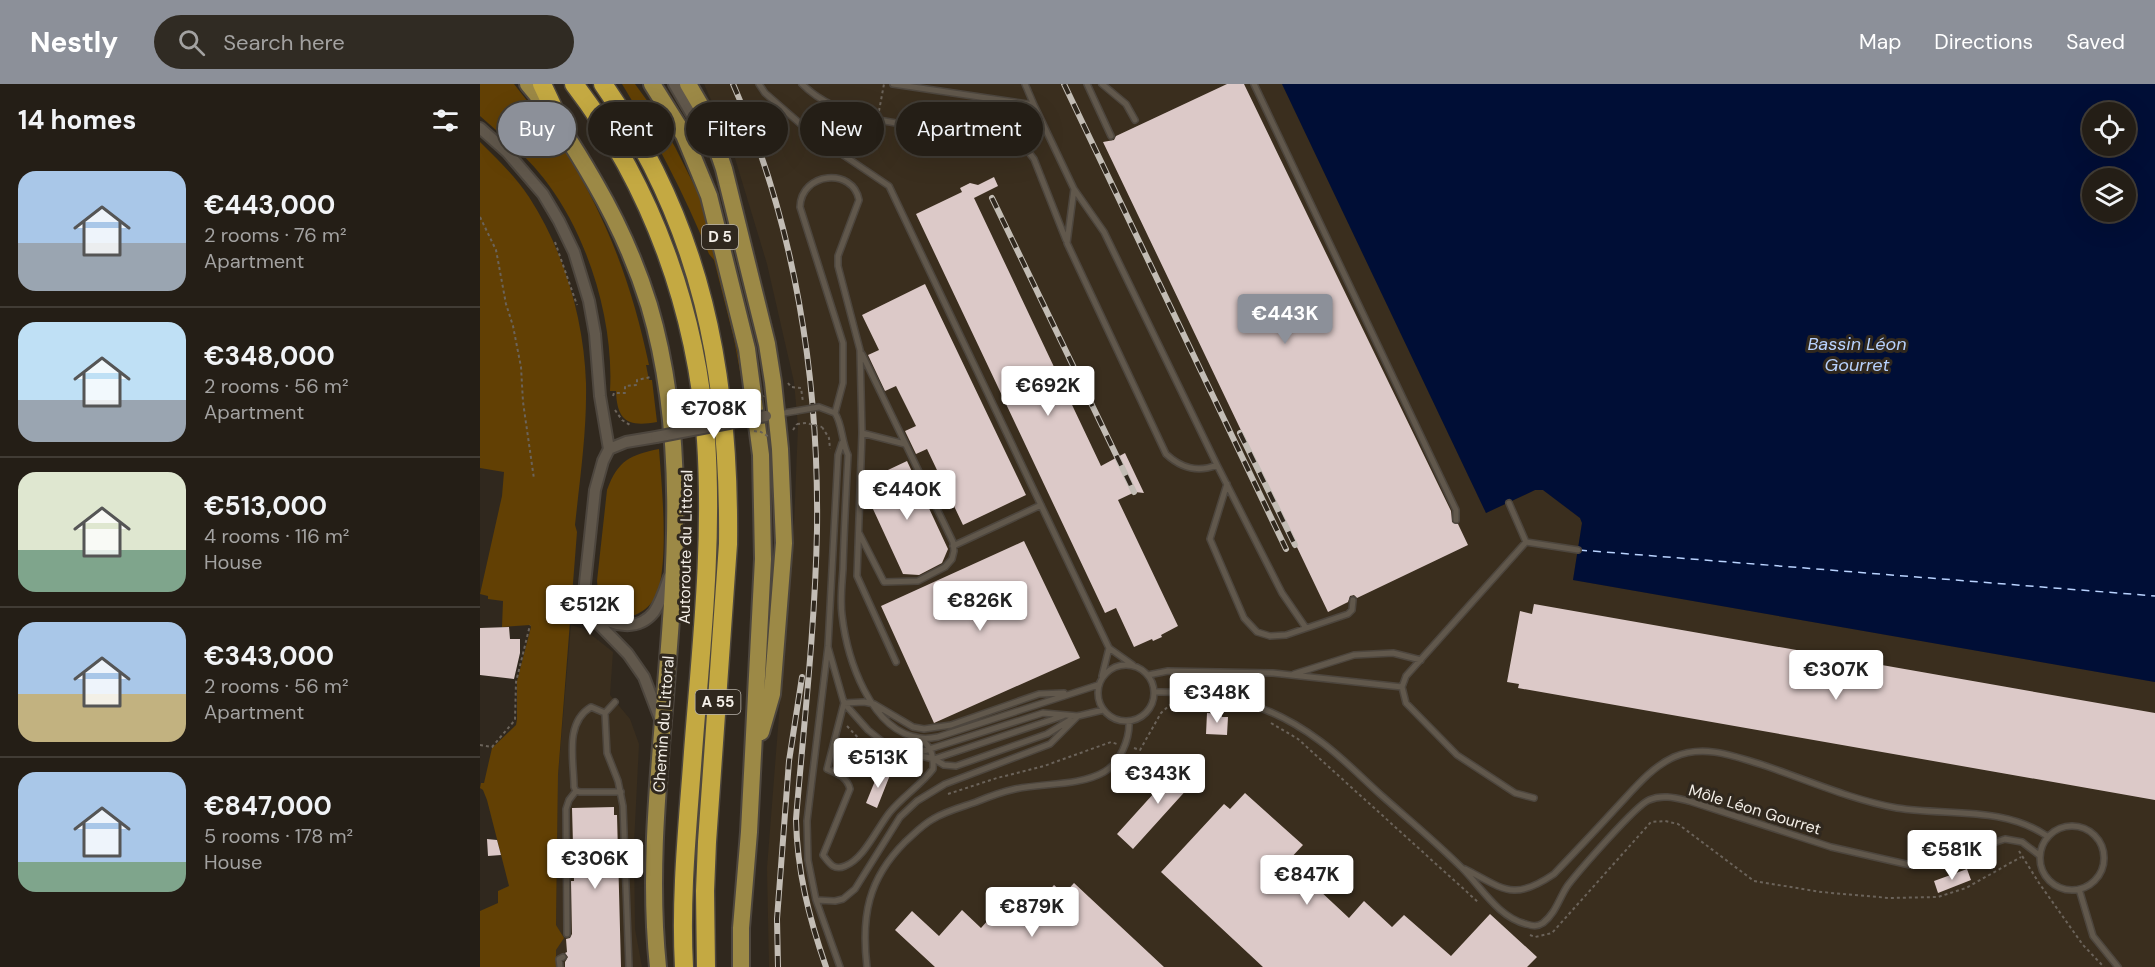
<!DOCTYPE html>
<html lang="en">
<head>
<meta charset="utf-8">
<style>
  :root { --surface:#241e16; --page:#302b23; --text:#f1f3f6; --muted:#a3a2a1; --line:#413c35; --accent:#8c9099 }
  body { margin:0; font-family:"DM Sans",sans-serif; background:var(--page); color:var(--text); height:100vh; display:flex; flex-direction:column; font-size:22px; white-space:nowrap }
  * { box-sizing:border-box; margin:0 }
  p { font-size:20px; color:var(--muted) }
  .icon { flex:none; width:33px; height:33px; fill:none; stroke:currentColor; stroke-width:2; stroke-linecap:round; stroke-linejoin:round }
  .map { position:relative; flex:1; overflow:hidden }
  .details { display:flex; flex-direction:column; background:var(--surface); width:480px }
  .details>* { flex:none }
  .guide { position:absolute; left:18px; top:18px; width:570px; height:54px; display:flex; gap:12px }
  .tools { position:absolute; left:1602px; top:18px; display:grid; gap:12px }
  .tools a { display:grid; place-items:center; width:54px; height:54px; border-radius:50%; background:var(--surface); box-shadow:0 6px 24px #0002,0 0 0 2px var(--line); font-size:30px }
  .price { position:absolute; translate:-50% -51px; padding:0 14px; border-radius:6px; background:#fff; color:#222; font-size:20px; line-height:39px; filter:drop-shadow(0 2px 3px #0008) }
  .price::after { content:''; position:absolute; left:50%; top:36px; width:18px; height:14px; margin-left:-9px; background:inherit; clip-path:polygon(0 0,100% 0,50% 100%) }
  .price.active { background:var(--accent); color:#fff }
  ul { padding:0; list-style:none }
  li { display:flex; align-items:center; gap:18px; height:150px; padding:0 18px }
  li+li { border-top:2px solid var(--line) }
  li span { display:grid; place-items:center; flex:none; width:168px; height:120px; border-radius:18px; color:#555 }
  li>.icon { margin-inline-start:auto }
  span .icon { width:72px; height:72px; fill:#fffc; stroke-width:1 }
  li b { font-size:26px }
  h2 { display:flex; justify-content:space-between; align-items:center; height:72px; padding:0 18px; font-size:26px }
  .pill { padding:0 21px; border-radius:27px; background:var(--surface); box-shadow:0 6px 24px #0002,0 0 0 2px var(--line); font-size:21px; line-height:54px }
  .pill.active { background:var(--accent); color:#fff }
  header { display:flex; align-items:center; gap:36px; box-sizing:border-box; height:84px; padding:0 30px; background:var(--accent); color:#fff }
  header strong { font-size:28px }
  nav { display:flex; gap:33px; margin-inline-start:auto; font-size:21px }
  .search { width:420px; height:54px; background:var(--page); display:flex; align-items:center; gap:15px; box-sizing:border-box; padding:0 21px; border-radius:33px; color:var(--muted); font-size:22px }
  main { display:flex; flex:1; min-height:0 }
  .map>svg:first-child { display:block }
  .built { fill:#3a2e1e }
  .green { fill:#624004 }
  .water { fill:#000e36; fill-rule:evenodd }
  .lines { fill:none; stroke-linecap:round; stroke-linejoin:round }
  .ferry { stroke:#b8d2fe; stroke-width:1.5; stroke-dasharray:8 6; stroke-linecap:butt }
  .building { fill:#dcc9c8 }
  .service-casing { stroke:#4d463e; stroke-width:8 }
  .minor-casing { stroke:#4d463e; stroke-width:14 }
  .primary-casing { stroke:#4d463e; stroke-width:20 }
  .motorway-casing { stroke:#4d463e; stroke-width:21 }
  .path { stroke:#6b635a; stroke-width:2; stroke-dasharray:3 3; stroke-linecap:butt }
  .service { stroke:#61584c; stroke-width:5 }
  .minor { stroke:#61584c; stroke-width:10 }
  .primary { stroke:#9c8946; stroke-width:16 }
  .motorway { stroke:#c4a942; stroke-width:18 }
  .rail-casing { stroke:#c3bdb5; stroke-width:6 }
  .rail { stroke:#30281e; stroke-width:4; stroke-dasharray:11; stroke-linecap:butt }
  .service-bridge-casing { stroke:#4d463e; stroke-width:8; stroke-linecap:butt }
  .minor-bridge-casing { stroke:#4d463e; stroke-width:14; stroke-linecap:butt }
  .path-bridge { stroke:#6b635a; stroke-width:2; stroke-dasharray:3 3; stroke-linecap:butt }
  .service-bridge { stroke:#61584c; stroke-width:5 }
  .minor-bridge { stroke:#61584c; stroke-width:10 }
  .labels { text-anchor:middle; stroke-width:6; stroke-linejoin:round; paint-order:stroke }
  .shield { fill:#30281e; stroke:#b8b3ab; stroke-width:1.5 }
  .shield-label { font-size:15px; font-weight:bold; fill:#f3eee7 }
  .street-label { font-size:16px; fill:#f3eee7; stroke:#30281e }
  .water-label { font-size:18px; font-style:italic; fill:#b8d2fe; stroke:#30281e }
</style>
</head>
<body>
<header>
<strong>Nestly</strong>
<div class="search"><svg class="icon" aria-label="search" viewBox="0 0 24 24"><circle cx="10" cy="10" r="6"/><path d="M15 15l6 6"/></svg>Search here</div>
<nav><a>Map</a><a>Directions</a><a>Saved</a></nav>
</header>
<main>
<section class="details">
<h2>14 homes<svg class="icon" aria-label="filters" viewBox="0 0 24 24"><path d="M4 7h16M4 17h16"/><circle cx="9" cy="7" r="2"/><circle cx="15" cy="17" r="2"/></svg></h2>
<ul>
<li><span style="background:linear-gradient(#a9c7e8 60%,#9aa5b1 0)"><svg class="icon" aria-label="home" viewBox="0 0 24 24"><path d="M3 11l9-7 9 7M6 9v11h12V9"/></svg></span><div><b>€443,000</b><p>2 rooms · 76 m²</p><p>Apartment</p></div></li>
<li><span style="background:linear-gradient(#bfe0f5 65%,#9aa5b1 0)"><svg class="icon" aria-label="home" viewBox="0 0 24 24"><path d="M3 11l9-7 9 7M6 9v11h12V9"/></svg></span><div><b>€348,000</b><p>2 rooms · 56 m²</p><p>Apartment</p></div></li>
<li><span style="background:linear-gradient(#dfe7d0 65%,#7fa58c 0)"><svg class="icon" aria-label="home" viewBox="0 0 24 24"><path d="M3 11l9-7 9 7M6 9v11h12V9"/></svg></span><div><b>€513,000</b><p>4 rooms · 116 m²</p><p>House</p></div></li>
<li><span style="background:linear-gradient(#a9c7e8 60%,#c2b280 0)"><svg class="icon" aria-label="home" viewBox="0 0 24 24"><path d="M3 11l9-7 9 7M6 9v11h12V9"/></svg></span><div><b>€343,000</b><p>2 rooms · 56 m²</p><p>Apartment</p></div></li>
<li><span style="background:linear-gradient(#a9c7e8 75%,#7fa58c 0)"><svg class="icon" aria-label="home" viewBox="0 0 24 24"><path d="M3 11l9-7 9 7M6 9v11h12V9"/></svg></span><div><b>€847,000</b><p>5 rooms · 178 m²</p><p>House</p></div></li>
</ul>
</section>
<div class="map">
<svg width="1675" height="883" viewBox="0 0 1675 883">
  <rect width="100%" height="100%" fill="#30281e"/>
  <path class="built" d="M 224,0 L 802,0 L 1006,429 L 1055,406 L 1063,406 L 1100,434 L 1102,439 L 1093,496 L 1675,598 L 1675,883 L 289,883 L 287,784 L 314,440 L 318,342 L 314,298 L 287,180 L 251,61 Z
    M 91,541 L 104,545 L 133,568 L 130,611 L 150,635 L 159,660 L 154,760 L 155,845 L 162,883 L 24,883 L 76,841 L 78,691 Z"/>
  <path class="green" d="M 0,0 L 34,0 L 81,60 L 78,63 L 81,68 L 85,67 C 128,136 152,201 169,281 L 166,281 L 169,296 L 172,296 L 177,338 C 149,343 137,338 136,307 L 130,307 C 134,238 109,155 68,100 C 49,74 24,53 0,32 Z
    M 142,0 L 155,0 L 171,22 L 195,63 L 224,121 L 238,175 L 268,320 L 266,320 L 254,255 L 234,176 L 229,170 C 204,110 176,55 142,0 Z
    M 0,58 C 17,75 35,92 49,113 C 84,167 104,235 106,299 C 107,347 100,394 95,441 L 97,448 L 78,691 L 76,841 L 84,854 L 76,866 L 76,883 L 0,883 L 0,827 L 18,819 L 18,807 L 29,802 L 7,716 L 3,706 L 0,704 L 1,699 L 4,699 L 12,664 L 36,641 L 37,635 L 37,597 L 51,543 L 50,541 L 22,543 L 23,517 L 8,515 L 8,512 L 0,510 L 22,412 L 24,388 L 0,384 Z
    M 179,365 C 182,405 188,466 179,504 C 172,530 139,545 122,520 C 118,513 118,505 117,497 L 127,406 C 138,376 150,371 179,365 Z"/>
  <path class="water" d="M 802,0 L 1675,0 L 1675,598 L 1093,496 L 1102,439 L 1100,434 L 1063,406 L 1055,406 L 1006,429 ZM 1612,28 L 1646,28 L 1646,62 L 1612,62 ZM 1612,94 L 1646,94 L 1646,128 L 1612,128 Z"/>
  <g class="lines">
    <path class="ferry" d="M 1099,466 L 1675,512"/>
  </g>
  <path class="building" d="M 747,0 L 764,0 L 971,427 L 972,438 L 978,440 L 988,461 L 877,514 L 874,511 L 870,512 L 868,518 L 848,528 L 623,58 L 634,56 L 636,52 Z
    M 514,93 L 518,102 L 494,114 L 621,382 L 645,369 L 664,409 L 655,408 L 638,416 L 698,542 L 681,551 L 682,553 L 673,557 L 672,555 L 654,563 L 636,524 L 625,529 L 436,130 L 482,108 L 480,104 L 490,99 L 498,101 Z
    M 445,200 L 546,411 L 483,441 L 447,365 L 436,370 L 425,347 L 436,342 L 416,302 L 405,307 L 388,271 L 399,266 L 382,231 Z
    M 427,377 L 468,465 L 462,479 L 439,491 L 423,490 L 387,412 L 397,407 L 391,394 Z
    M 544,457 L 600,574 L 454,639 L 401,522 Z
    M 1054,520 L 1675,629 L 1675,716 L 1038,604 L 1039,600 L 1027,598 L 1040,527 L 1052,530 Z
    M 29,543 L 30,555 L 40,555 L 40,569 L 34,595 L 0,591 L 0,544 Z
    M 727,629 L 742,630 L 742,633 L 748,633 L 747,651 L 726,650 Z
    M 703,677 L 719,692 L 653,765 L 637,750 Z
    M 399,687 L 410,691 L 397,724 L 386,719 Z
    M 765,709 L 823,761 L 808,777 L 869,834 L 884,817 L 912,843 L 924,831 L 971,872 L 1010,830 L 1057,873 L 1047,883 L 783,883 L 681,788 L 744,720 L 750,725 Z
    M 134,723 L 134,731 L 137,731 L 141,883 L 85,883 L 85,878 L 88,873 L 85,869 L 87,868 L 86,855 L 90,854 L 92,850 L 91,797 L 94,797 L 92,724 Z
    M 7,755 L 17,756 L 21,771 L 8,772 Z
    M 1487,785 L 1491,796 L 1458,809 L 1454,797 Z
    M 594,799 L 684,883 L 455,883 L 415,846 L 432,827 L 459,852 L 482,826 L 501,844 L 518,825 L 532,838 L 554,817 L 557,820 L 574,801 L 584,810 Z"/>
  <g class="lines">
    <defs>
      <path id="service" d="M 279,0 L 285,9 L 332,50 L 409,102 L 629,564 L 653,581
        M 322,0 C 340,18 363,27 387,34 L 543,61 L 554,75 L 586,156
        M 413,0 L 554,21 L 594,105 L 587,159 L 686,370 C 701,384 717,389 737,381
        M 545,0 L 554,21
        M 607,0 L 631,52
        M 622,0 L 646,20 L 655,36
        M 774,0 L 976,426 L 976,436
        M 594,105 L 624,148 L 737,381 L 802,509 L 826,544
        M 339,323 L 355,329 C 363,342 361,356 368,371 C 366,409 364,447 363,485 C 362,500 360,516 362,531 C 367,574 390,647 440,654 C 446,655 453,654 458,653 L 618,601
        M 355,329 L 363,299 L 363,259 L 320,123 C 321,88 373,83 379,116 L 358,172 L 358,182 L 380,266 L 382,349 L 377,492 L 416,578
        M 298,330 L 316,327
        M 382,349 L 425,360
        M 362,359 L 358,371 L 348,562 L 327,737 L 328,776 L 336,816 L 355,817 L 363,815 L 375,805 L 420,733 L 437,717 L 465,700 L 570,660 L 598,632
        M 747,400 L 730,455 L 764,534 L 777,548 L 790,552 L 806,551 L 868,530 L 872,526 L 873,516
        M 1029,419 L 1046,458
        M 379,449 L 404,498 L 438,497 L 465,483 L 472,475 L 474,467 L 473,458 L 382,270
        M 473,462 L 561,421
        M 348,563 L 364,619 L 388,646 L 408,662 L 432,670 L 454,675 L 464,681 L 476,682 L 567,650 L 590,636
        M618 609a28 28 0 1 1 56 0a28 28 0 1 1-56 0Z
        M 814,590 L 874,571 L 913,569 L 941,576
        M 668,591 L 688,587 L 793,589 L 922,603
        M 622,592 L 629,564
        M 674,608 C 738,607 788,618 840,657 C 862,673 881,693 901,711 C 928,735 957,759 982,784 C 1002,804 1018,833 1046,840 C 1053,842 1057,843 1063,839 C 1076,829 1079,814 1088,801 C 1099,787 1156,721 1169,716 C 1182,710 1196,714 1209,717 L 1351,763 L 1430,781 L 1480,770 L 1525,755 L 1542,758 L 1559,771
        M 135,618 L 125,629 L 127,669 L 138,697 L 143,722 L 149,883
        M 364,619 L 347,685 C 358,690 367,693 370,705 L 343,771 C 349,779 354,787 365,782 C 384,775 397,744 410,728 C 423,712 441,701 453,685 C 454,671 451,665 442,655
        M 364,619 L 384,618 L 394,620 L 433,643 L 444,645 L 471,641 L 559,610 L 584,609
        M 125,629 L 111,623 C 84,639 94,677 94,703 L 96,707 L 100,708 L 141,708
        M 434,670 L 563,629 L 598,632 L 623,626
        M 454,675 L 583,632
        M 1054,714 L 1035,709 L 977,671 L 926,619 L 922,603 L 926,592 L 1046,458 L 1098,466
        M1560 774a32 32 0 1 1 64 0a32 32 0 1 1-64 0Z
        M 985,785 C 1024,805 1033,818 1074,790 C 1095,768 1116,746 1136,724 C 1154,705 1170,684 1194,673 C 1224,660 1254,672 1283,681 C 1327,696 1372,716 1417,724 C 1468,732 1523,722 1567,752
        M 1599,805 L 1613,852 L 1638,883
        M 336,816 L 360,883
        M 87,850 L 86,725 L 89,716 L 96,707
        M 80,883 L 79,875 L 83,873
        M 387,883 C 381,832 388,795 425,758 C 434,750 442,741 453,735 C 466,727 482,723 496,718 C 508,713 521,708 535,705 C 562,699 600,702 624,688 C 640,679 650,655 649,637"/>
      <path id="minor" d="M 194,0 L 230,62
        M 0,44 L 27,68 L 63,110 L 79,137 L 94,168 L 109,217 L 115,250 L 120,312 L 129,365 L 123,377 L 115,406 L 104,509 L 114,535 L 148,570 L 164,593 L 180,635
        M 129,365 L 146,358 L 176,353
        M 115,528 C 132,543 158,548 174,528 C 181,518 185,505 189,493"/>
      <path id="primary" d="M 48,0 C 74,30 95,64 115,99 C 137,137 156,179 169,221 C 208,352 195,491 184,625 C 177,710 169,797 178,883
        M 172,0 L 204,51 L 229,112 L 267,265 L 281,371 L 283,475 L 269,748 L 261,844 L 261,883
        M 208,0 L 225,29 L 244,85 L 287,260 L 293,298 L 300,365 L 304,459 L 292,610 L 281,648"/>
      <path id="motorway" d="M 62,0 L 85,49
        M 94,0 C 172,102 217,228 226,356 C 233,460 221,564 213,668 C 208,739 200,811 204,883
        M 123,0 C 222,141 250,290 248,460 L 227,758 L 225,807 L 226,883"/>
    </defs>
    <use href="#service" class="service-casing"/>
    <use href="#minor" class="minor-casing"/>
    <use href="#primary" class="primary-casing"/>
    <use href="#motorway" class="motorway-casing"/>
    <path class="path" d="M 399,27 L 404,0
      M 0,133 L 16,166 L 26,220 L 33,242 L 41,283 L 43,318 L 54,395
      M 75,158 L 97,221
      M 308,299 L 311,303 L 321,304 L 323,318
      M 133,312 L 134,309 L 145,309 L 145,302 L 157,301 L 157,296 L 171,293
      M 135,326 L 142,336 L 150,341
      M 342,343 L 349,354 L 350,365
      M 313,346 L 317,340
      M 791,639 L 818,655 L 998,818
      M 367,642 C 389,666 406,681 440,685
      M 0,661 L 12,663 L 35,636 L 36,598 L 50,541
      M 654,664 L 660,666 L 681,629 L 691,620 L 727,621 L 758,627
      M 468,710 L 517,694 L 564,682 L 631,658 L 637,660
      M 1539,767 L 1559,799 L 1603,861 L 1624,883
      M 1050,851 L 1055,853 L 1072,849 L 1171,738 L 1185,737 L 1198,740 L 1274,797 L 1341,808 L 1409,814 L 1458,813 L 1486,804 L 1541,773"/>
    <use href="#service" class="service"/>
    <use href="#minor" class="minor"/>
    <use href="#primary" class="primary"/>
    <use href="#motorway" class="motorway"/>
    <defs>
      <path id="rail" d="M 253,0 C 315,139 339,295 337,446 C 335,543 324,639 316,735 C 317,787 329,834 346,883
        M 584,0 L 806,465
        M 512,114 L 654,408
        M 760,349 L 815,461
        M 298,883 L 297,835 L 309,677 L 322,593"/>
    </defs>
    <use href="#rail" class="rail-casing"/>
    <use href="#rail" class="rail"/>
    <defs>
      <path id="service-bridge" d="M 316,327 L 339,323"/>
      <path id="minor-bridge" d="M 176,353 L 286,332"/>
    </defs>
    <use href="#service-bridge" class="service-bridge-casing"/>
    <use href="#minor-bridge" class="minor-bridge-casing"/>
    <path class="path-bridge" d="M 275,321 L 284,312
      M 317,340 L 326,339 L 342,343
      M 274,347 L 281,348 L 289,353"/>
    <use href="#service-bridge" class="service-bridge"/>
    <use href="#minor-bridge" class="minor-bridge"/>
  </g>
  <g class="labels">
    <g class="shield">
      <rect x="222" y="141" width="36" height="24" rx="4.5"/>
      <rect x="215.5" y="606" width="45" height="24" rx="4.5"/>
    </g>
    <g class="shield-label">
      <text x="240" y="158">D 5</text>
      <text x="238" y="623">A 55</text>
    </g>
    <g class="street-label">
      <text transform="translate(205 463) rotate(-89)" y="6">Autoroute du Littoral</text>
      <text transform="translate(183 640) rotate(-86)" y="6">Chemin du Littoral</text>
      <text transform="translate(1275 725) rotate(17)" y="6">Môle Léon Gourret</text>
    </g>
    <g class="water-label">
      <text x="1377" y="266">Bassin Léon<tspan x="1377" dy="21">Gourret</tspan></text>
    </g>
  </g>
</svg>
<div class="tools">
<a><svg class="icon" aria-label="locate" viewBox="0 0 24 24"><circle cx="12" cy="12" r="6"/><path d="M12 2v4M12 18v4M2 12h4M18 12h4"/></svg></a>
<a><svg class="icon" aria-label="layers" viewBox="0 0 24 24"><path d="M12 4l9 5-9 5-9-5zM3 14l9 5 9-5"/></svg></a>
</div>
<b class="price active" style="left:805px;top:261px">€443K</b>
<b class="price" style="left:568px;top:333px">€692K</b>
<b class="price" style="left:234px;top:356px">€708K</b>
<b class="price" style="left:427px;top:437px">€440K</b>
<b class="price" style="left:500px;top:548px">€826K</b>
<b class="price" style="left:110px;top:552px">€512K</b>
<b class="price" style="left:1356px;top:617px">€307K</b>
<b class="price" style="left:737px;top:640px">€348K</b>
<b class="price" style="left:398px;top:705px">€513K</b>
<b class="price" style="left:678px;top:721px">€343K</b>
<b class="price" style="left:1472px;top:797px">€581K</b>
<b class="price" style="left:115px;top:806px">€306K</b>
<b class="price" style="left:827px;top:822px">€847K</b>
<b class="price" style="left:552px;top:854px">€879K</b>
<div class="guide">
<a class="pill active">Buy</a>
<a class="pill">Rent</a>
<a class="pill">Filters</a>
<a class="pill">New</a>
<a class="pill">Apartment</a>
</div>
</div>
</main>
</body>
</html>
